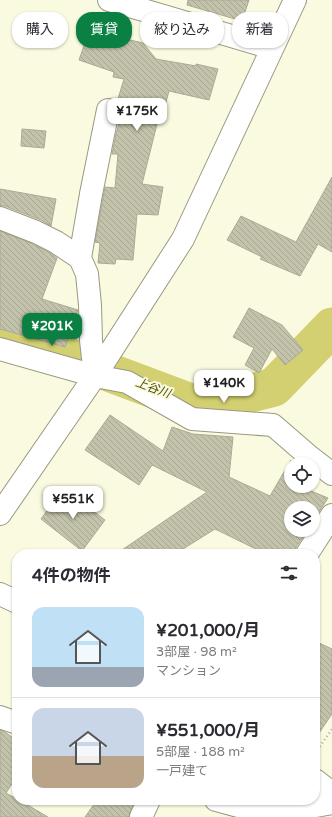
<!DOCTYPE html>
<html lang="ja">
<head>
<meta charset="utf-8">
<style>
  :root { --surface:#fff; --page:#f7f7f7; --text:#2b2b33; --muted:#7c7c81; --line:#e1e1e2; --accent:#0b8043 }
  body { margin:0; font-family:"Varela Round","Noto Sans JP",sans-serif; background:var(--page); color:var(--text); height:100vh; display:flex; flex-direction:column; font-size:15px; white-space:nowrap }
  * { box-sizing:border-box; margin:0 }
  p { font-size:13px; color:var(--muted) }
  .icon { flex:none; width:22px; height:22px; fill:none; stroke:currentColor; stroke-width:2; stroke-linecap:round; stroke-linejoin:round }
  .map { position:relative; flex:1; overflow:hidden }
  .details { position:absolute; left:12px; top:549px; width:308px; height:256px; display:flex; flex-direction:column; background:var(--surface); border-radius:16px; box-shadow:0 1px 3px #0004 }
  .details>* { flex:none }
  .banner { position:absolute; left:12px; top:12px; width:308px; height:36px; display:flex; gap:8px }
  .buttons { position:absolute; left:284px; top:457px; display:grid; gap:8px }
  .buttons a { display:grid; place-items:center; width:36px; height:36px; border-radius:50%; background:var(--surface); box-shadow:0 1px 3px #0004; font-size:20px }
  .price { position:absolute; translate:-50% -34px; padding:0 9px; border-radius:8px; background:#fff; color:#222; font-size:13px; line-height:26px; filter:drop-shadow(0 1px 2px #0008) }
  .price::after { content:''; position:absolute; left:50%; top:24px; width:12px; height:9px; margin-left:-6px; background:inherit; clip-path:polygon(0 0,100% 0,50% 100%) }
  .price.current { background:var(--accent); color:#fff }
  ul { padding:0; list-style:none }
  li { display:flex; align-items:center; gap:12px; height:100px; padding:0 20px }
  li+li { border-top:1px solid var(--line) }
  li span { display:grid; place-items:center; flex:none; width:112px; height:80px; border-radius:12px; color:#555 }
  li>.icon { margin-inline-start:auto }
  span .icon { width:48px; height:48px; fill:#fffc; stroke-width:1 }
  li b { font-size:17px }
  h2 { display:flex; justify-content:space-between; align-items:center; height:48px; padding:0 20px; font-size:17px }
  .tag { padding:0 14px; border-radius:16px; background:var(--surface); box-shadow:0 1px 3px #0004; font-size:14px; line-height:36px }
  .tag.current { background:var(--accent); color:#fff }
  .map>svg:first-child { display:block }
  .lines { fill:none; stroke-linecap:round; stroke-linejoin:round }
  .river { stroke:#d3d072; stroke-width:39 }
  .building { fill:url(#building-back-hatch); stroke:#abaa93 }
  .minor-casing { stroke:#999982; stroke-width:24 }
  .path { stroke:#b0b09c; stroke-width:2.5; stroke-dasharray:1 3; stroke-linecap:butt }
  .minor { stroke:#fff; stroke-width:22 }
  .labels { text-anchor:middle; stroke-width:4; stroke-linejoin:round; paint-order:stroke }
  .water-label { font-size:12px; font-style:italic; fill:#4f4c00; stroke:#fafae1 }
</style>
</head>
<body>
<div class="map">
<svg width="332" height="817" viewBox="0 0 332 817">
  <defs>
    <pattern id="building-back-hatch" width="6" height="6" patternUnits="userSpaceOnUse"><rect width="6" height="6" fill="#c3c3ab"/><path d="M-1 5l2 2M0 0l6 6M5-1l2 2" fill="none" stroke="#a6a692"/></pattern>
  </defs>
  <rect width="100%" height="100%" fill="#fafae1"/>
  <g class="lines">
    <path class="river" d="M 0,337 L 60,354 L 199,406 L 274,387 L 332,327"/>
  </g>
  <path class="building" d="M 188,0 L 249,0 L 242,21 L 187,5 Z
    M 97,32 L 122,39 L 122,38 L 143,43 L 156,59 L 196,66 L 196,64 L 218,69 L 209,100 L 169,91 L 162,117 L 159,116 L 142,184 L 163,187 L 158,215 L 137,214 L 133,260 L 116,259 L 115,264 L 98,263 L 100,243 L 95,242 L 105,187 L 115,188 L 118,154 L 112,154 L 116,134 L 124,106 L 119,105 L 117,102 L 124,79 L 113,77 L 114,72 L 79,60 L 88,34 Z
    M 22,129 L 46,131 L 44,148 L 21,146 Z
    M 332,177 L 332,252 L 318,244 L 300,276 L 260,259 L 262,257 L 227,240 L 241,216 L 296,242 Z
    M 0,189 L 56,199 L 51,226 L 41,220 L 5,206 L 0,206 Z
    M 0,231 L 31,243 L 50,253 L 57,258 L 42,299 L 78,310 L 65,347 L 0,329 Z
    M 249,308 L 282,325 L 303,350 L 285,365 L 272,349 L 259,373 L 245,365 L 254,348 L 233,337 Z
    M 110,415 L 163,451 L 172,427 L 193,434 L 233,437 L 229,477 L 270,496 L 291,460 L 291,486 L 299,486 L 328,498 L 313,521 L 313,508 L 291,508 L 291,530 L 308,530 L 296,547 L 295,554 L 266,554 L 215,529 L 175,554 L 116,554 L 207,492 L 152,465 L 139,485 L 85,450 Z
    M 63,488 L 105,520 L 82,551 L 41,519 Z
    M 315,641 L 332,649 L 332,714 L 315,739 Z
    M 0,730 L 5,732 L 17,741 L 17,776 L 6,793 L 17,799 L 17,800 L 19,800 L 48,817 L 0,817 Z
    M 97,800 L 128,800 L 134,803 L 130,812 L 129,817 L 85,817 Z"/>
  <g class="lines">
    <defs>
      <path id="minor" d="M 109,0 L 272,48
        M 0,218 L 36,232 L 56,242 L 80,258
        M 0,349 L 95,376 L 127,382 L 192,419 L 273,425 L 310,457 L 332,474
        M 95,376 L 91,340 L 90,305 L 87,274 L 80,258 L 91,194 L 108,110
        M 0,514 L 95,376 L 183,239 L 295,0
        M 307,554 L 332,515
        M 0,594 L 17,602
        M 0,717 L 17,723
        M 315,780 L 332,793
        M 216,800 L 238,806 L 270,808 L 310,807 L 332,803
        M 141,817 L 149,800"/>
    </defs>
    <use href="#minor" class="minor-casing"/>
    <path class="path" d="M 315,753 L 332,729"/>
    <use href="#minor" class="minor"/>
  </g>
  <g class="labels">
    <g class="water-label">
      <text transform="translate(153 388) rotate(20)" y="4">上谷川</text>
    </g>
  </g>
</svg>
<div class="buttons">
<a><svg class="icon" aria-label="locate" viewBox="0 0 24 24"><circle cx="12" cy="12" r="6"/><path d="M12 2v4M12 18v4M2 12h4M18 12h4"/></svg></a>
<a><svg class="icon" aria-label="layers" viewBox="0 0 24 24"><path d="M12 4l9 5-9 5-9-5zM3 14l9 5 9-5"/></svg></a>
</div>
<b class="price" style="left:137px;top:132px">¥175K</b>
<b class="price current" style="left:52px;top:347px">¥201K</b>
<b class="price" style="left:224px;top:404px">¥140K</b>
<b class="price" style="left:73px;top:520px">¥551K</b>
<div class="banner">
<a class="tag">購入</a>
<a class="tag current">賃貸</a>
<a class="tag">絞り込み</a>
<a class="tag">新着</a>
</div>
<section class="details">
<h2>4件の物件<svg class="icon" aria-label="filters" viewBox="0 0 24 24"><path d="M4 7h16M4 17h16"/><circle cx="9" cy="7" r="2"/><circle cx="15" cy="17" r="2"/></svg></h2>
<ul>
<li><span style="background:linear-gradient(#bfe0f5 75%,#9aa5b1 0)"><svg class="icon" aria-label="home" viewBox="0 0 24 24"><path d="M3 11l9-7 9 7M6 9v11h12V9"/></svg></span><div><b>¥201,000/月</b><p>3部屋 · 98 m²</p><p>マンション</p></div></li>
<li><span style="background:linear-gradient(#c9d6e8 60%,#b9a48a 0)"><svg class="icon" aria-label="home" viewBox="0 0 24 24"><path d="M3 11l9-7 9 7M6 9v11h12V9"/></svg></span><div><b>¥551,000/月</b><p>5部屋 · 188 m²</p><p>一戸建て</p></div></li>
</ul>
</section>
</div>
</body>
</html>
